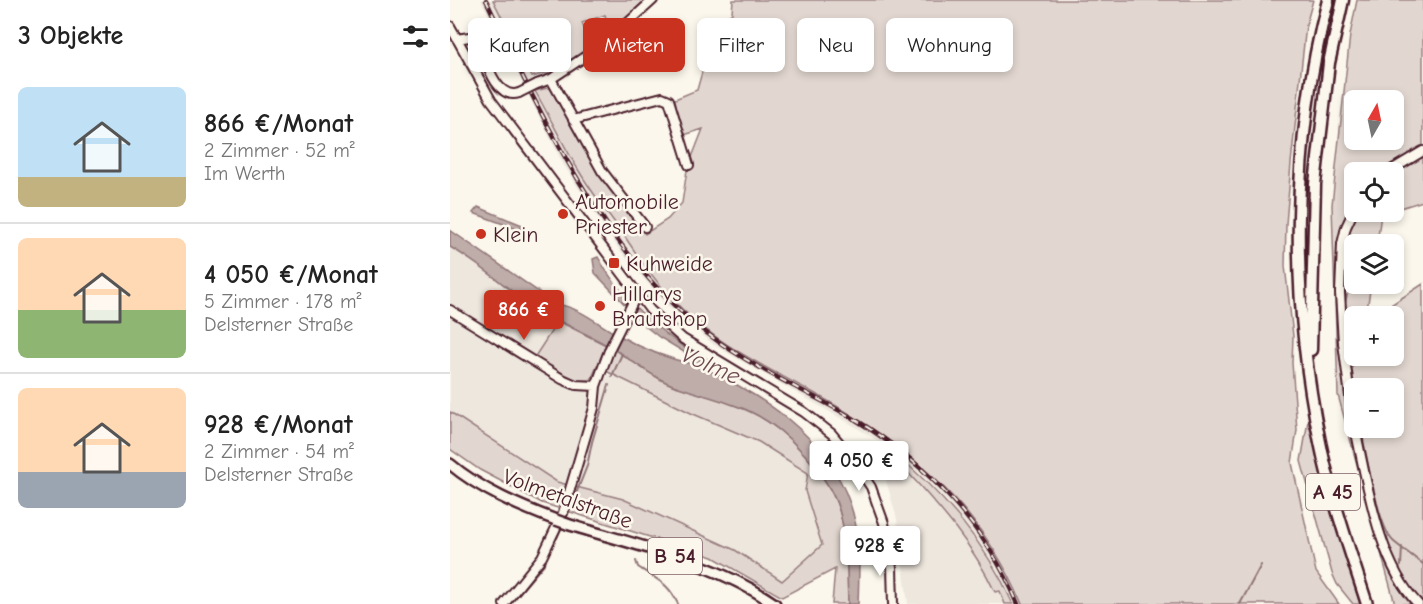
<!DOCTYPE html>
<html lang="de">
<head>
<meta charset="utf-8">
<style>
  :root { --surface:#fff; --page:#f2f2f2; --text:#222; --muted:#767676; --line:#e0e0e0; --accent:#c8321e }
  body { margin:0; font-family:"Comic Neue",sans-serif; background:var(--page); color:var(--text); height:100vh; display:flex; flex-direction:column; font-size:22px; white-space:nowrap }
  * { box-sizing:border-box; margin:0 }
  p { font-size:20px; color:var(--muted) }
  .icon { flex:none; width:33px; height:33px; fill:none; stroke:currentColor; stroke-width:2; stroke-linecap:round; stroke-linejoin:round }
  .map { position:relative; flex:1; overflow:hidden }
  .panel { display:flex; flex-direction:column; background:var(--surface); width:450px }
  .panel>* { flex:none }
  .hud { position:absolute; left:18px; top:18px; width:570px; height:54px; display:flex; gap:12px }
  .needle { width:39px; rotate:9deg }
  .fabs { position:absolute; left:894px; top:90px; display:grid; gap:12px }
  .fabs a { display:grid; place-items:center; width:60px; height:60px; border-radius:9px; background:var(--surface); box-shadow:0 3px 9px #0003; font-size:30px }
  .price { position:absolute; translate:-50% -51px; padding:0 14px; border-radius:6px; background:#fff; color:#222; font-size:20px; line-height:39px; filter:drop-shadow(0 2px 3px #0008) }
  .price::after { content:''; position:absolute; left:50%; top:36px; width:18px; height:14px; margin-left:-9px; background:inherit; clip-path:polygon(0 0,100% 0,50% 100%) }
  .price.current { background:var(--accent); color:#fff }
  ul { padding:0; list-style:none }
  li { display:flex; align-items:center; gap:18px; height:150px; padding:0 18px }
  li+li { border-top:2px solid var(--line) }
  li span { display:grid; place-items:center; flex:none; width:168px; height:120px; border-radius:9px; color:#555 }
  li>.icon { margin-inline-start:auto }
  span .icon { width:72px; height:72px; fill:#fffc; stroke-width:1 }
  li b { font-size:26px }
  h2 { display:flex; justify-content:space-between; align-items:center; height:72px; padding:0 18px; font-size:26px }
  .tag { padding:0 21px; border-radius:9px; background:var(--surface); box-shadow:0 3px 9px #0003; font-size:21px; line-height:54px }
  .tag.current { background:var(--accent); color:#fff }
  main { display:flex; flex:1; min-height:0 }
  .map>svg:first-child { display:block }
  .built { fill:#eee7de }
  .green { fill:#e2d7d0; stroke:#967b7e; stroke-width:1.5; fill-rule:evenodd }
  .water { fill:#bfadaa; stroke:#907477; stroke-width:1.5 }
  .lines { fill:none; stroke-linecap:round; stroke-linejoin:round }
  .stream { stroke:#907477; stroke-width:2 }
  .minor-casing { stroke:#4a1f2b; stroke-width:12 }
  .major-casing { stroke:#4a1f2b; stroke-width:14 }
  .highway-casing { stroke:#4a1f2b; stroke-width:15 }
  .minor { stroke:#fbf7ec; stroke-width:8 }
  .major { stroke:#fbf7ec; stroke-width:9 }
  .highway { stroke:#fbf7ec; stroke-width:10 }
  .rail-casing { stroke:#4a1f2b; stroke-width:4.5 }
  .rail { stroke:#fbf7ec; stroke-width:2; stroke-dasharray:7; stroke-linecap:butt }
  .minor-bridge-casing { stroke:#4a1f2b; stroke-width:12; stroke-linecap:butt }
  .major-bridge-casing { stroke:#4a1f2b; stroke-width:14; stroke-linecap:butt }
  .minor-bridge { stroke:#fbf7ec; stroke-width:8 }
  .major-bridge { stroke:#fbf7ec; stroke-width:9 }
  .poi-dot { fill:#c8321e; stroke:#fbf7ec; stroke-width:2 }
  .labels { text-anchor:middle; stroke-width:5; stroke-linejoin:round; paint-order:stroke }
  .shield { fill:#fbf7ec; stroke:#7f6065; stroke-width:1.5 }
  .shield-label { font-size:21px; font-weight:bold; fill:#4a1f2b }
  .poi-label { font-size:22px; fill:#4a1f2b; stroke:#fbf7ec; text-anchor:start }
  .street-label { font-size:22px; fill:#4a1f2b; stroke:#fbf7ec }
  .water-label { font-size:24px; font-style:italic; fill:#6d4a51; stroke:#fbf7ec }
</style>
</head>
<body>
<main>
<section class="panel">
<h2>3 Objekte<svg class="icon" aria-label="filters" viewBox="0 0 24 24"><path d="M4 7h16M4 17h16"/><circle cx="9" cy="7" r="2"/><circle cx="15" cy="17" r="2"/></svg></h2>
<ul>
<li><span style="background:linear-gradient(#bfe0f5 75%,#c2b280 0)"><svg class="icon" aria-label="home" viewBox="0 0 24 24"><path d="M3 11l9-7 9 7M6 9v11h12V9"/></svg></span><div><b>866 €/Monat</b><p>2 Zimmer · 52 m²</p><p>Im Werth</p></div></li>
<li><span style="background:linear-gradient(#ffd9b3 60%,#8fb573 0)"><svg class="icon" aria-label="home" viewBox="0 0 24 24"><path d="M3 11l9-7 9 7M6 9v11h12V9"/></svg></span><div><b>4 050 €/Monat</b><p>5 Zimmer · 178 m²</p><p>Delsterner Straße</p></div></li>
<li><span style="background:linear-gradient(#ffd9b3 70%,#9aa5b1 0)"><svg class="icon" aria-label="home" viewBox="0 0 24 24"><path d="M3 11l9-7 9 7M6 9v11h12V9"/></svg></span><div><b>928 €/Monat</b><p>2 Zimmer · 54 m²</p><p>Delsterner Straße</p></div></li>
</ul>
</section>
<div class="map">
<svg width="973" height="604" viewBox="0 0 973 604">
  <rect width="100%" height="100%" fill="#fbf7ec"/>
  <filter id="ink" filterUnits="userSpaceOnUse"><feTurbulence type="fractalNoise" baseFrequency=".0167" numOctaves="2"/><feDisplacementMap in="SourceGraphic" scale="12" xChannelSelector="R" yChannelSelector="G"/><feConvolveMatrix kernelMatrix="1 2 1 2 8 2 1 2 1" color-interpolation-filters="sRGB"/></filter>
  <g filter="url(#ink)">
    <path class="built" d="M 31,0 L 43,0 L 82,77 L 85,91 L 129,171 L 202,276 L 221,299 L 244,320 L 291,353 L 408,418 L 445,443 L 476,469 L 502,495 L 546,552 L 572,604 L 563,604 L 538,557 L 521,533 L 496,500 L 470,474 L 439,448 L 404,426 L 264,345 L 216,305 L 169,249 L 139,205 L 112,162 Z
      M 0,247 L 16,257 L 68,296 L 108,321 L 84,357 L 128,381 L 153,382 L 159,374 L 172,378 L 241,413 L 309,442 L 358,473 L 355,491 L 372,545 L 332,581 L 285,550 L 173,499 L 107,482 L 0,412 Z
      M 441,461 L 448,468 L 451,466 L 502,521 L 535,571 L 545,592 L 550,591 L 555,604 L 458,604 L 447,519 L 431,463 Z"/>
    <path class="green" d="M 43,0 L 197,0 L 161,31 L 155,15 L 132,23 L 142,49 L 119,66 L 82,77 Z
      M 283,0 L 863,0 L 856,25 L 841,163 L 836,224 L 835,266 L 843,336 L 842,363 L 847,430 L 842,463 L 866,572 L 889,604 L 572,604 C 531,505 453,442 362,392 C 321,370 277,349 242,318 C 214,294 193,264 173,234 C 158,213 142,193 129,171 C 113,145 100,117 85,91 L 102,87 L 145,166 L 195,234 L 218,219 L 232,203 L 237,170 L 253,129 L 231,136 L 225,99 L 247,90 L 258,51 L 258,32 L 282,13 Z
      M 907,0 L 973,0 L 973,201 L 944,210 L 944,172 L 904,172 L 904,212 L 940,212 L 931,214 L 927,244 L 904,244 L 904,284 L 921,284 L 916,316 L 904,316 L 904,356 L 944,356 L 944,316 L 924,316 L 973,284 L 973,604 L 945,604 L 888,395 L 882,205 L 900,35 ZM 904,100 L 944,100 L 944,140 L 904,140 ZM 904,388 L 944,388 L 944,428 L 904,428 Z
      M 108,321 L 156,345 L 141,380 L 128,381 L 84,358 Z
      M 163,349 C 180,359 204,378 222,385 C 227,387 234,388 240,389 C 258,395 278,402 296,410 C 335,426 381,476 391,517 C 398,545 397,575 398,604 L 382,604 L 385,569 L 332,597 L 263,557 L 92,503 L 30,470 L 0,449 L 0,412 L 107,482 L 173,499 L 285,550 L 332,581 L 372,545 L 355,491 L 358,473 L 309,442 L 241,413 L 156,371 Z
      M 858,421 L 875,488 L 910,604 L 903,604 L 887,584 L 882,573 L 851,461 Z
      M 439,448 C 491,492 535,541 563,604 L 555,604 L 550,591 L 545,592 C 521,541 489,507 452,466 L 449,469 L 435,455 Z"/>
    <path class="water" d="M 28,207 L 72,225 L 70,230 L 23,213 Z
      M 0,230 L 106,304 C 129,307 148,324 168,335 C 192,349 219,359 246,365 L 244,358 L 209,337 L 195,326 L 145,273 L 143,259 L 148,257 C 170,298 211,333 250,358 L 252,367 C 320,399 391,446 406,526 C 410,552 409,578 408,604 L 398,604 C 397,575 398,546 391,517 C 382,476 335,427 297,410 C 273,400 247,394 223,385 C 205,379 181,360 164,349 C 143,337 121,327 99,316 C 90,307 77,304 68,296 C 47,279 23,260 0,247 Z"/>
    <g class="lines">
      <path class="stream" d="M 897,295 L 895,302 L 904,390
        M 162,376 L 172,354
        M 911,428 C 915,450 928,527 943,541 C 952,549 963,556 973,564
        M 116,519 L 137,466 L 142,442 L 159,385
        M 107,538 L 113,524
        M 186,561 L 188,567 C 207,580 218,582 228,604
        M 951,566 L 952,547
        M 60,604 L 94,564
        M 790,604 L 811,565"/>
      <defs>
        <path id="minor" d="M 0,26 L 41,100 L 200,310 L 233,339 L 354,412 L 382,434 L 398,453 L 421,487 L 434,523 L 442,567 L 443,604
          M 7,39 L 19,37 L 28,41 C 35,57 45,101 69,93
          M 101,79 L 152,171 L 195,227
          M 87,84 L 101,79 L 157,42 L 203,0
          M 123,120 L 212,97 L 219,100 L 239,165
          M 938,172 L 973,151
          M 904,210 L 896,227 L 892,244 L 890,293 L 893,343 L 904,427
          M 0,310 L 112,379 L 126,385 L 146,386
          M 905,428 C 917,482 928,563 968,604
          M 54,604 L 92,557 L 113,513 L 144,408 L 146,386 L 160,348 L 183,302 L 189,296"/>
        <path id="major" d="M 0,464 C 31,490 69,506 106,520
          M 117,524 C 188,546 263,561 325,604"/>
        <path id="highway" d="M 878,0 C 841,143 840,298 870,442 C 881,497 900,551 917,604
          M 861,350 L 865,184 L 879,63 L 893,0"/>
      </defs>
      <use href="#minor" class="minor-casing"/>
      <use href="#major" class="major-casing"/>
      <use href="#highway" class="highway-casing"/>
      <use href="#minor" class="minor"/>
      <use href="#major" class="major"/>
      <use href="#highway" class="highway"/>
      <defs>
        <path id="rail" d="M 36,0 C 87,107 150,245 243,322 C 291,363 351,388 406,420 C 477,464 536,526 568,604"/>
      </defs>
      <use href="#rail" class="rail-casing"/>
      <use href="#rail" class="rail"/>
      <defs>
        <path id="minor-bridge" d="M 69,93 L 87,84"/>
        <path id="major-bridge" d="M 106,520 L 117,524"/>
      </defs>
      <use href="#minor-bridge" class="minor-bridge-casing"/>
      <use href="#major-bridge" class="major-bridge-casing"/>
      <use href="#minor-bridge" class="minor-bridge"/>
      <use href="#major-bridge" class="major-bridge"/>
    </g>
  </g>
  <g class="poi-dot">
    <circle cx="113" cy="214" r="6"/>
    <circle cx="31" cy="234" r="6"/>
    <rect x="158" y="257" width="12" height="12" rx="3"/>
    <circle cx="150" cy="306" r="6"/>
  </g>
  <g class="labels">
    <g class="shield">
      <rect x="856" y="474" width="54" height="36" rx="4.5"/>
      <rect x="198" y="538" width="54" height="36" rx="4.5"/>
    </g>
    <g class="shield-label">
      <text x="883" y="499">A 45</text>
      <text x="225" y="563">B 54</text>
    </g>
    <g class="poi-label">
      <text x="125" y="209">Automobile<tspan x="125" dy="25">Priester</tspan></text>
      <text x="43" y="242">Klein</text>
      <text x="176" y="271">Kuhweide</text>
      <text x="162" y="301">Hillarys<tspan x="162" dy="25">Brautshop</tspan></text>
    </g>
    <g class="street-label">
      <text transform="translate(118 498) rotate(20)" y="8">Volmetalstraße</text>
    </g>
    <g class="water-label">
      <text transform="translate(261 365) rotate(24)" y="8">Volme</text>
    </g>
  </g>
</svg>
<div class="fabs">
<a><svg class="needle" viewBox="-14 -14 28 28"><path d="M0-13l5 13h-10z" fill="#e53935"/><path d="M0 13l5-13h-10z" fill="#767676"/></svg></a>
<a><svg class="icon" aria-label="locate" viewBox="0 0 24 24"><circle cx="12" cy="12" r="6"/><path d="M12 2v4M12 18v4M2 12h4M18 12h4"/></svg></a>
<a><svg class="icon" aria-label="layers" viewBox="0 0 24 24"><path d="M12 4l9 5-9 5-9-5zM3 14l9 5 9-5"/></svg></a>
<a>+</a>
<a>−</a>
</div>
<b class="price current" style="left:74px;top:341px">866 €</b>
<b class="price" style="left:409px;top:492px">4 050 €</b>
<b class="price" style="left:430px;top:577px">928 €</b>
<div class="hud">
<a class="tag">Kaufen</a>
<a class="tag current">Mieten</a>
<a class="tag">Filter</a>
<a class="tag">Neu</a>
<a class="tag">Wohnung</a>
</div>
</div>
</main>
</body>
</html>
